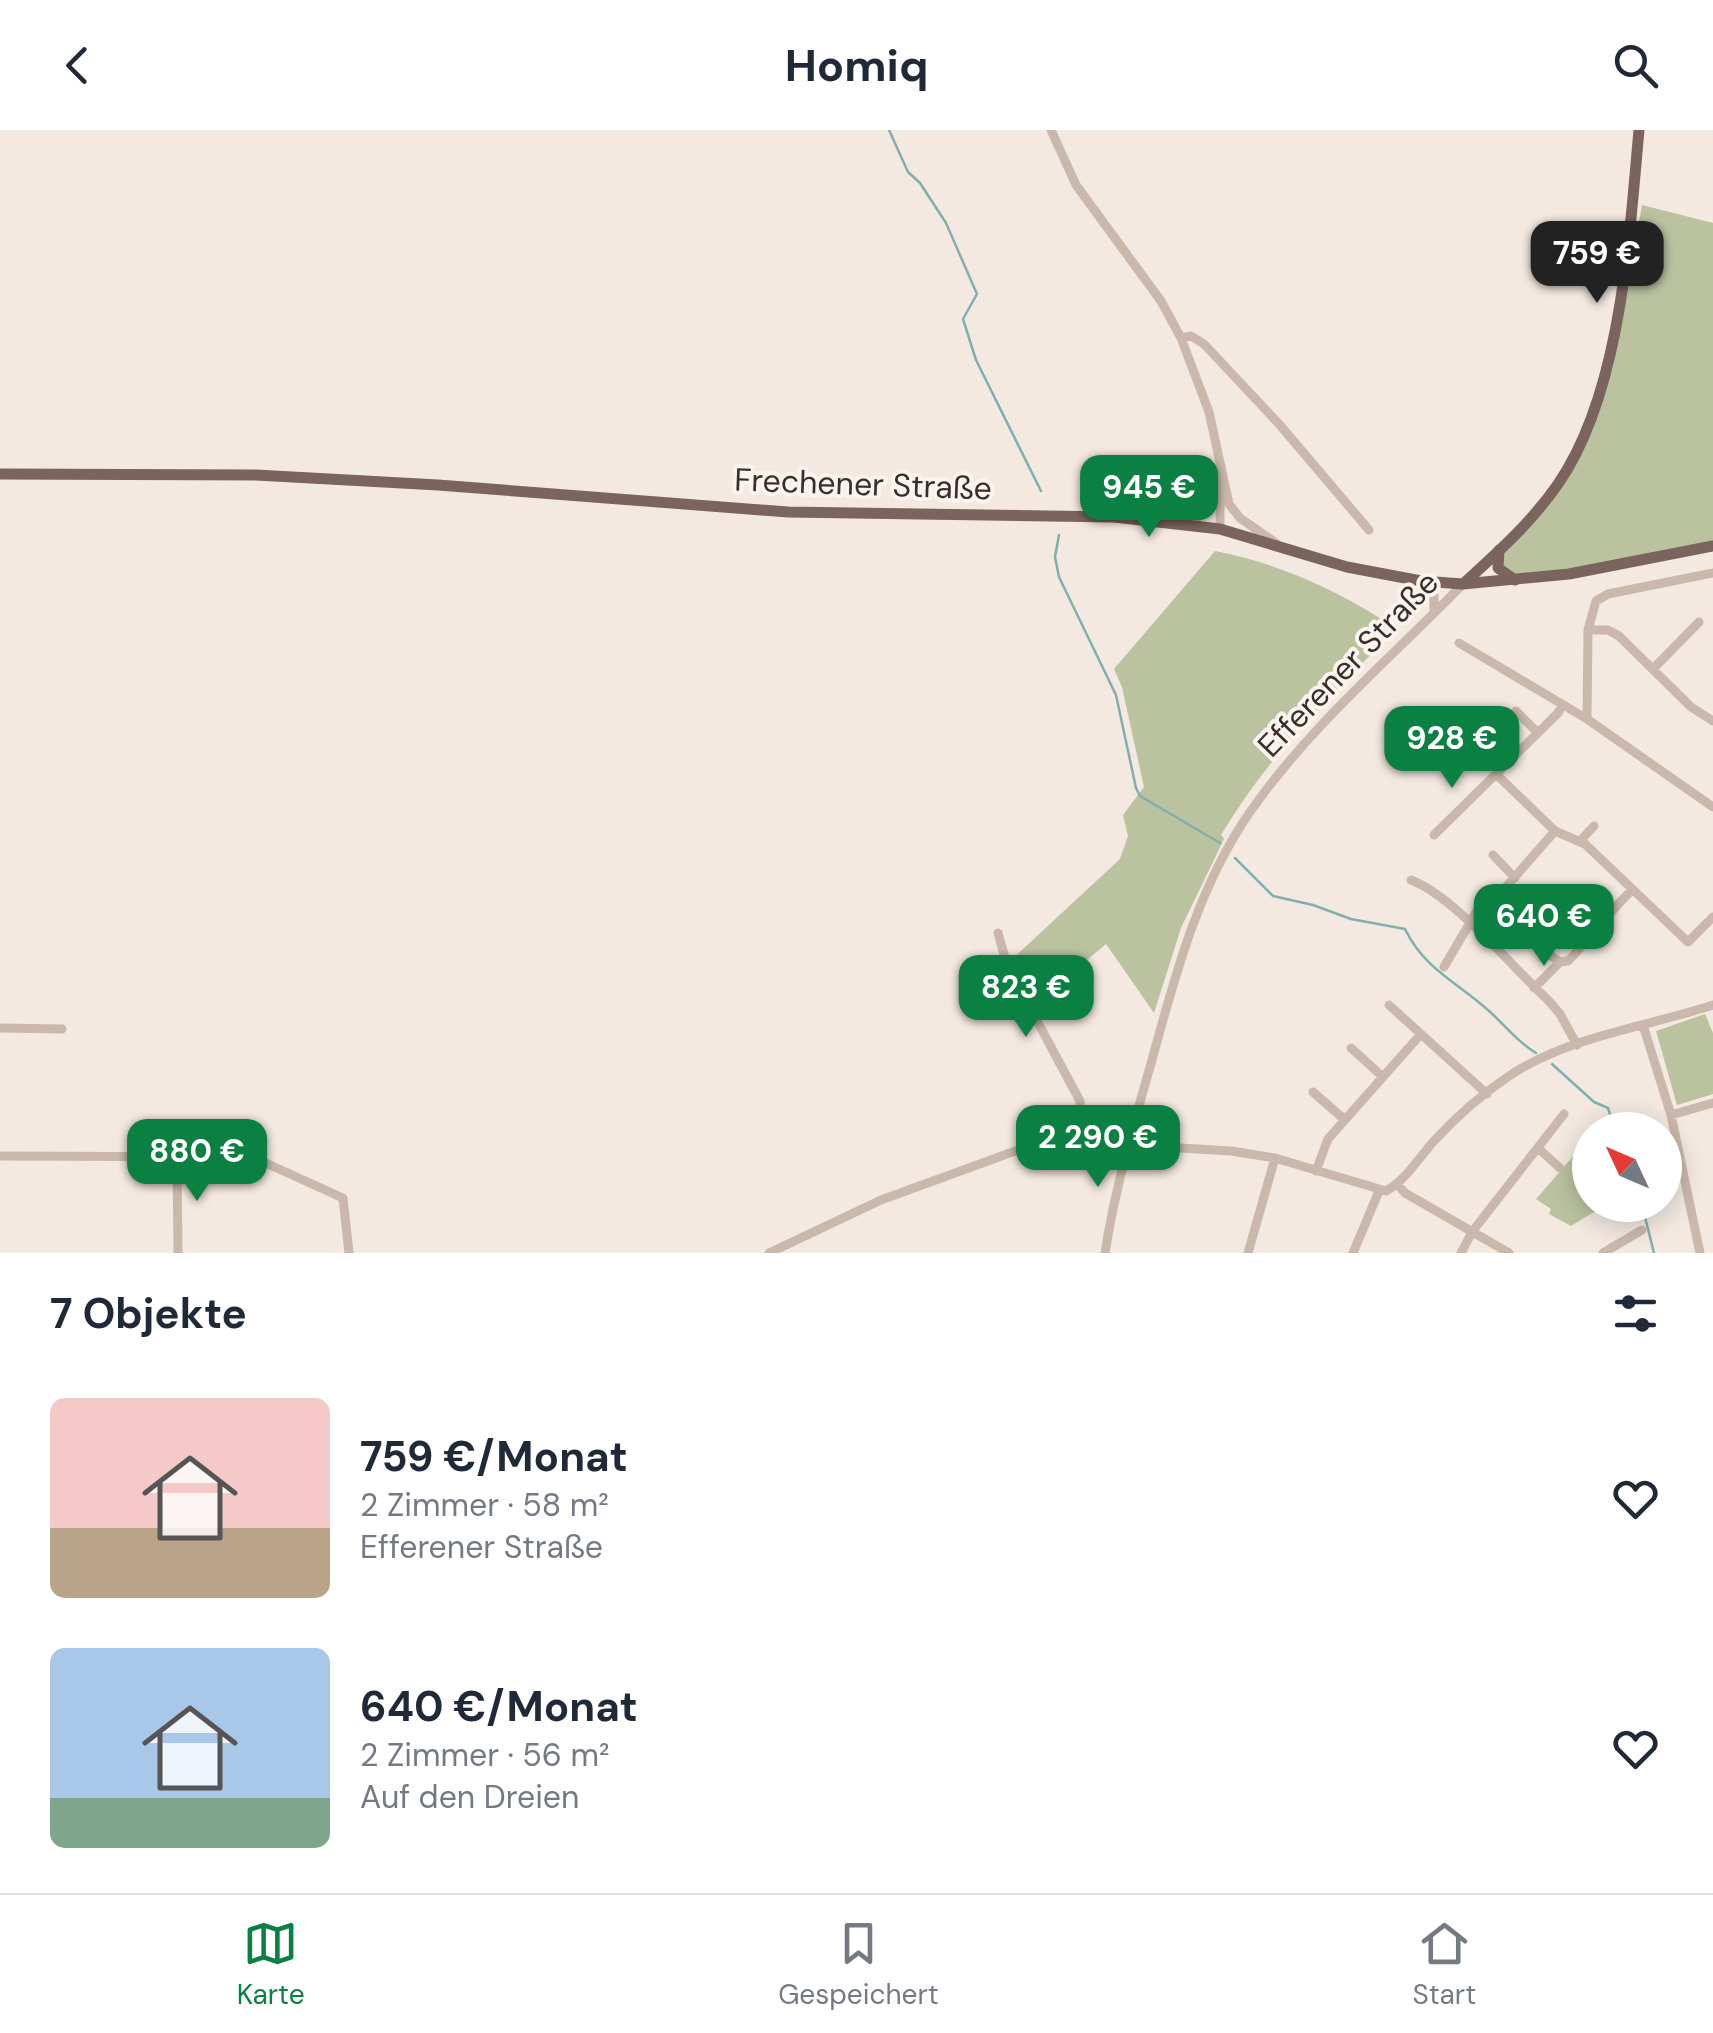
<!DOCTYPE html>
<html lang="de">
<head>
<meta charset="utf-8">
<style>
  :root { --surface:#fff; --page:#f2f2f3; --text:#1f2937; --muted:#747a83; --line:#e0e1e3; --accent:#0b8043 }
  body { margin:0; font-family:"DM Sans",sans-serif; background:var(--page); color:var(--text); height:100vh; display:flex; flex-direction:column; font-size:38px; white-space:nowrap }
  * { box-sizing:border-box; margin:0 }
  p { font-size:32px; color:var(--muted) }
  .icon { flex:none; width:55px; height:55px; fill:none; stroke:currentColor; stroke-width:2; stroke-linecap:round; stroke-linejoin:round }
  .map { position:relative; height:1123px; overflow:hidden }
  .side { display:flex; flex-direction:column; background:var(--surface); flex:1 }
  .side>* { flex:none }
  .needle { width:65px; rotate:314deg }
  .fabs { position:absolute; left:1572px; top:982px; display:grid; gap:20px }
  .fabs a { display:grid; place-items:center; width:110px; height:110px; border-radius:50%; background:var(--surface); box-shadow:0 5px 25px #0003; font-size:50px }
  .price { position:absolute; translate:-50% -85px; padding:0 22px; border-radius:20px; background:var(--accent); color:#fff; font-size:32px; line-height:65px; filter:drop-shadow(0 2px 5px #0008) }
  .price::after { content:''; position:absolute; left:50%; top:60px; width:30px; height:22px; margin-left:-15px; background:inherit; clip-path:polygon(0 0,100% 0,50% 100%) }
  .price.current { background:#222; color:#fff }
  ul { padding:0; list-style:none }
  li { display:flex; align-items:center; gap:30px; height:250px; padding:0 50px }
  li span { display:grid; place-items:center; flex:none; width:280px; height:200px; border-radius:15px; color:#555 }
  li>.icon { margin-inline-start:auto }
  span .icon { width:120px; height:120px; fill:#fffc; stroke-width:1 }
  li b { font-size:42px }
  h2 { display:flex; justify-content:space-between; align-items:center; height:120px; padding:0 50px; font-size:42px }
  header { display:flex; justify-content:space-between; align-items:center; height:130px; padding:0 50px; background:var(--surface); font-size:45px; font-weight:700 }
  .dock { display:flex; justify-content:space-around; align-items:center; height:140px; border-top:2px solid var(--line); background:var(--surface); font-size:28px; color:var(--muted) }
  .dock a { display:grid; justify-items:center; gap:5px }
  .dock .current { color:var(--accent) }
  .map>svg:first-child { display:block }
  .green { fill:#bac2a0 }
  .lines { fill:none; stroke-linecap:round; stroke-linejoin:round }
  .stream { stroke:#80b0ae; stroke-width:2.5 }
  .minor { stroke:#cbb8ac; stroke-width:9 }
  .major { stroke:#7b645d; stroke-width:11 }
  .labels { text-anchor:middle; stroke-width:8; stroke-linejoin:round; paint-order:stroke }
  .street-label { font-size:32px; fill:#3a2e2b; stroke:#faf3ee }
</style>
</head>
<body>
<header><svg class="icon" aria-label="back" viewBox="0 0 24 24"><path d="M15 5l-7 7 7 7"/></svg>Homiq<svg class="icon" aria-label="search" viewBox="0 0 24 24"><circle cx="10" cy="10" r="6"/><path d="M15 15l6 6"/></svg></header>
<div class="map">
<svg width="1713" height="1123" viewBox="0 0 1713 1123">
  <rect width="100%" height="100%" fill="#f3e9e1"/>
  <path class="green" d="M 1642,75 L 1713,93 L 1713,411 L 1567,440 L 1517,446 L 1503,438 L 1504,423 L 1546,379 L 1563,356 L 1595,292 L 1613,237 Z
    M 1215,421 C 1279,433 1342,462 1397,499 C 1332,562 1268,626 1221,705 L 1224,709 L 1181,798 L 1154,883 L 1106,814 L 1033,875 L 1009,832 L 1120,729 L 1128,706 L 1123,685 L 1144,657 L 1122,557 L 1114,539 Z
    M 1705,884 L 1713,903 L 1713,964 L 1677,975 L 1656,901 Z
    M 1590,1007 L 1590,1075 L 1605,1075 L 1571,1096 L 1549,1084 L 1551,1079 L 1536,1069 Z"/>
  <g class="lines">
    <path class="stream" d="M 889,0 L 908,42 L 920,53 L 946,93 L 977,164 L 963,189 L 976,230 L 1041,361
      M 1059,405 L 1055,427 L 1059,447 L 1116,565 L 1136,658 L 1140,666 L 1220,713
      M 1235,728 L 1273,766 L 1313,775 L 1351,789 L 1405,799 C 1425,840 1457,852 1489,881 C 1505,895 1517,912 1536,923
      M 1552,934 L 1594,972 L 1608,978 L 1615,1000
      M 1642,1075 L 1654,1123"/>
    <path class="minor" d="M 1051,0 L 1076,55 L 1161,171 L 1181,208 L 1209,282 L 1229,374 L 1240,388 L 1276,413
      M 1181,208 L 1191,206 L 1204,214 L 1279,294 L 1369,400
      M 1189,393 L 1210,380 L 1220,348
      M 1220,399 L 1220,363
      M 1421,451 L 1434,466 L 1434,483
      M 1588,500 L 1608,500 L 1619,506 L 1691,577 L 1713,591
      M 1459,513 L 1587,589 L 1713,677
      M 1653,539 L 1699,492
      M 1516,581 L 1538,603
      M 1587,589 L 1588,500 L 1596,471 L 1608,464 L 1713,443
      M 1479,618 L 1501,639
      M 1555,701 L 1585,714 L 1688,812 L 1713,787
      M 1434,705 L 1558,583 L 1562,575
      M 1580,711 L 1594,696
      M 1493,725 L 1515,748
      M 1411,750 C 1455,767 1512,837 1548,870 L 1560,884 L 1577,915
      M 1574,784 L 1596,798
      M 998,803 L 1007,835 L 1080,971 L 1082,1014
      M 1541,819 L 1560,832
      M 1444,837 L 1478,779 L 1492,765 L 1499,765 L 1555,701 L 1496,644
      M 1534,858 L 1560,832 L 1568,831 C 1591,808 1608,783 1632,760
      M 1389,875 L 1487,964
      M 1643,895 L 1671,985 L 1700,1123
      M 0,898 L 62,899
      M 1351,918 L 1383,947
      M 1313,962 L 1345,990
      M 1671,985 L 1713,973
      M 1539,1019 L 1560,1038
      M 177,1025 L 178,1123
      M 0,1026 L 239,1027 L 259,1030 L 343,1068 L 349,1123
      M 1316,1041 L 1328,1009 L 1421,904
      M 1397,1054 L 1405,1063 L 1509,1123
      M 769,1123 L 881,1070 L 1029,1016 L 1112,1014 L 1231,1021 L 1275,1028 L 1386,1061 C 1405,1051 1419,1028 1433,1012 C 1456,987 1482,964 1509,946 C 1569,906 1646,897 1713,875
      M 1105,1123 C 1115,1058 1134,993 1152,930 C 1175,845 1199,755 1250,682 C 1310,596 1390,529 1463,454
      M 1248,1123 L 1275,1028
      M 1353,1123 L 1379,1061
      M 1461,1123 L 1472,1102 L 1564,984
      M 1603,1123 L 1642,1100"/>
    <path class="major" d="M 0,344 L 256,345 L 438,355 L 788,382 L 1114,387 L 1220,399 L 1347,437 L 1421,451 L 1463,454 L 1569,444 L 1713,416
      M 1499,420 L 1498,438 L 1515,450
      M 1463,454 C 1497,423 1532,392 1558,354 C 1621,263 1629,109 1639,0"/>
  </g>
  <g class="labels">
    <g class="street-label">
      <text transform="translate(863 354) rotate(2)" y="11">Frechener Straße</text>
      <text transform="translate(1348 534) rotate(-46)" y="11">Efferener Straße</text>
    </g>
  </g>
</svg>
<div class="fabs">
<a><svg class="needle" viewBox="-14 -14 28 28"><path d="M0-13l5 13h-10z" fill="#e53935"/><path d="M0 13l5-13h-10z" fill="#747a83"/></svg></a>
</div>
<b class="price current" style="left:1597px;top:176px">759 €</b>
<b class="price" style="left:1149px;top:410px">945 €</b>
<b class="price" style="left:1452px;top:661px">928 €</b>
<b class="price" style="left:1544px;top:839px">640 €</b>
<b class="price" style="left:1026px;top:910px">823 €</b>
<b class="price" style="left:1098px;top:1060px">2 290 €</b>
<b class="price" style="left:197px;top:1074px">880 €</b>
</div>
<section class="side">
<h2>7 Objekte<svg class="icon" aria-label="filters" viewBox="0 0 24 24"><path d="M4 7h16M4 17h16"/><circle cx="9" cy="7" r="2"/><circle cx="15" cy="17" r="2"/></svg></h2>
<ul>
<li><span style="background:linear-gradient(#f6c9c9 65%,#b9a48a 0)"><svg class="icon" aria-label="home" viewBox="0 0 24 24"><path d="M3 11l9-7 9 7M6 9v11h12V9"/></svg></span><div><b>759 €/Monat</b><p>2 Zimmer · 58 m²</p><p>Efferener Straße</p></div><svg class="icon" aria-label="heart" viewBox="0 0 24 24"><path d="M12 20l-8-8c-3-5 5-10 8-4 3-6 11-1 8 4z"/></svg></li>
<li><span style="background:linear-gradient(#a9c7e8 75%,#7fa58c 0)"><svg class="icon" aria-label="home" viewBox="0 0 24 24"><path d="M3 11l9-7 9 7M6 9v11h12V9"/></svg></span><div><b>640 €/Monat</b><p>2 Zimmer · 56 m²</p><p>Auf den Dreien</p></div><svg class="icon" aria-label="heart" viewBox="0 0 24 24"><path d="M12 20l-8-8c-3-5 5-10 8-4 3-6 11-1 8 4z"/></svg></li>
</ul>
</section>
<nav class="dock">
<a class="current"><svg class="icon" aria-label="map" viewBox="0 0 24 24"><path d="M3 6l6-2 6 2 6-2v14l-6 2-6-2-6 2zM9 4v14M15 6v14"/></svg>Karte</a>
<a><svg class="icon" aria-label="saved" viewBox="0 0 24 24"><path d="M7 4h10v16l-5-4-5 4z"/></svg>Gespeichert</a>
<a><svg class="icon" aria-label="home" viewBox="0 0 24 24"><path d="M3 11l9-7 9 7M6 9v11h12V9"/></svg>Start</a>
</nav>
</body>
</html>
